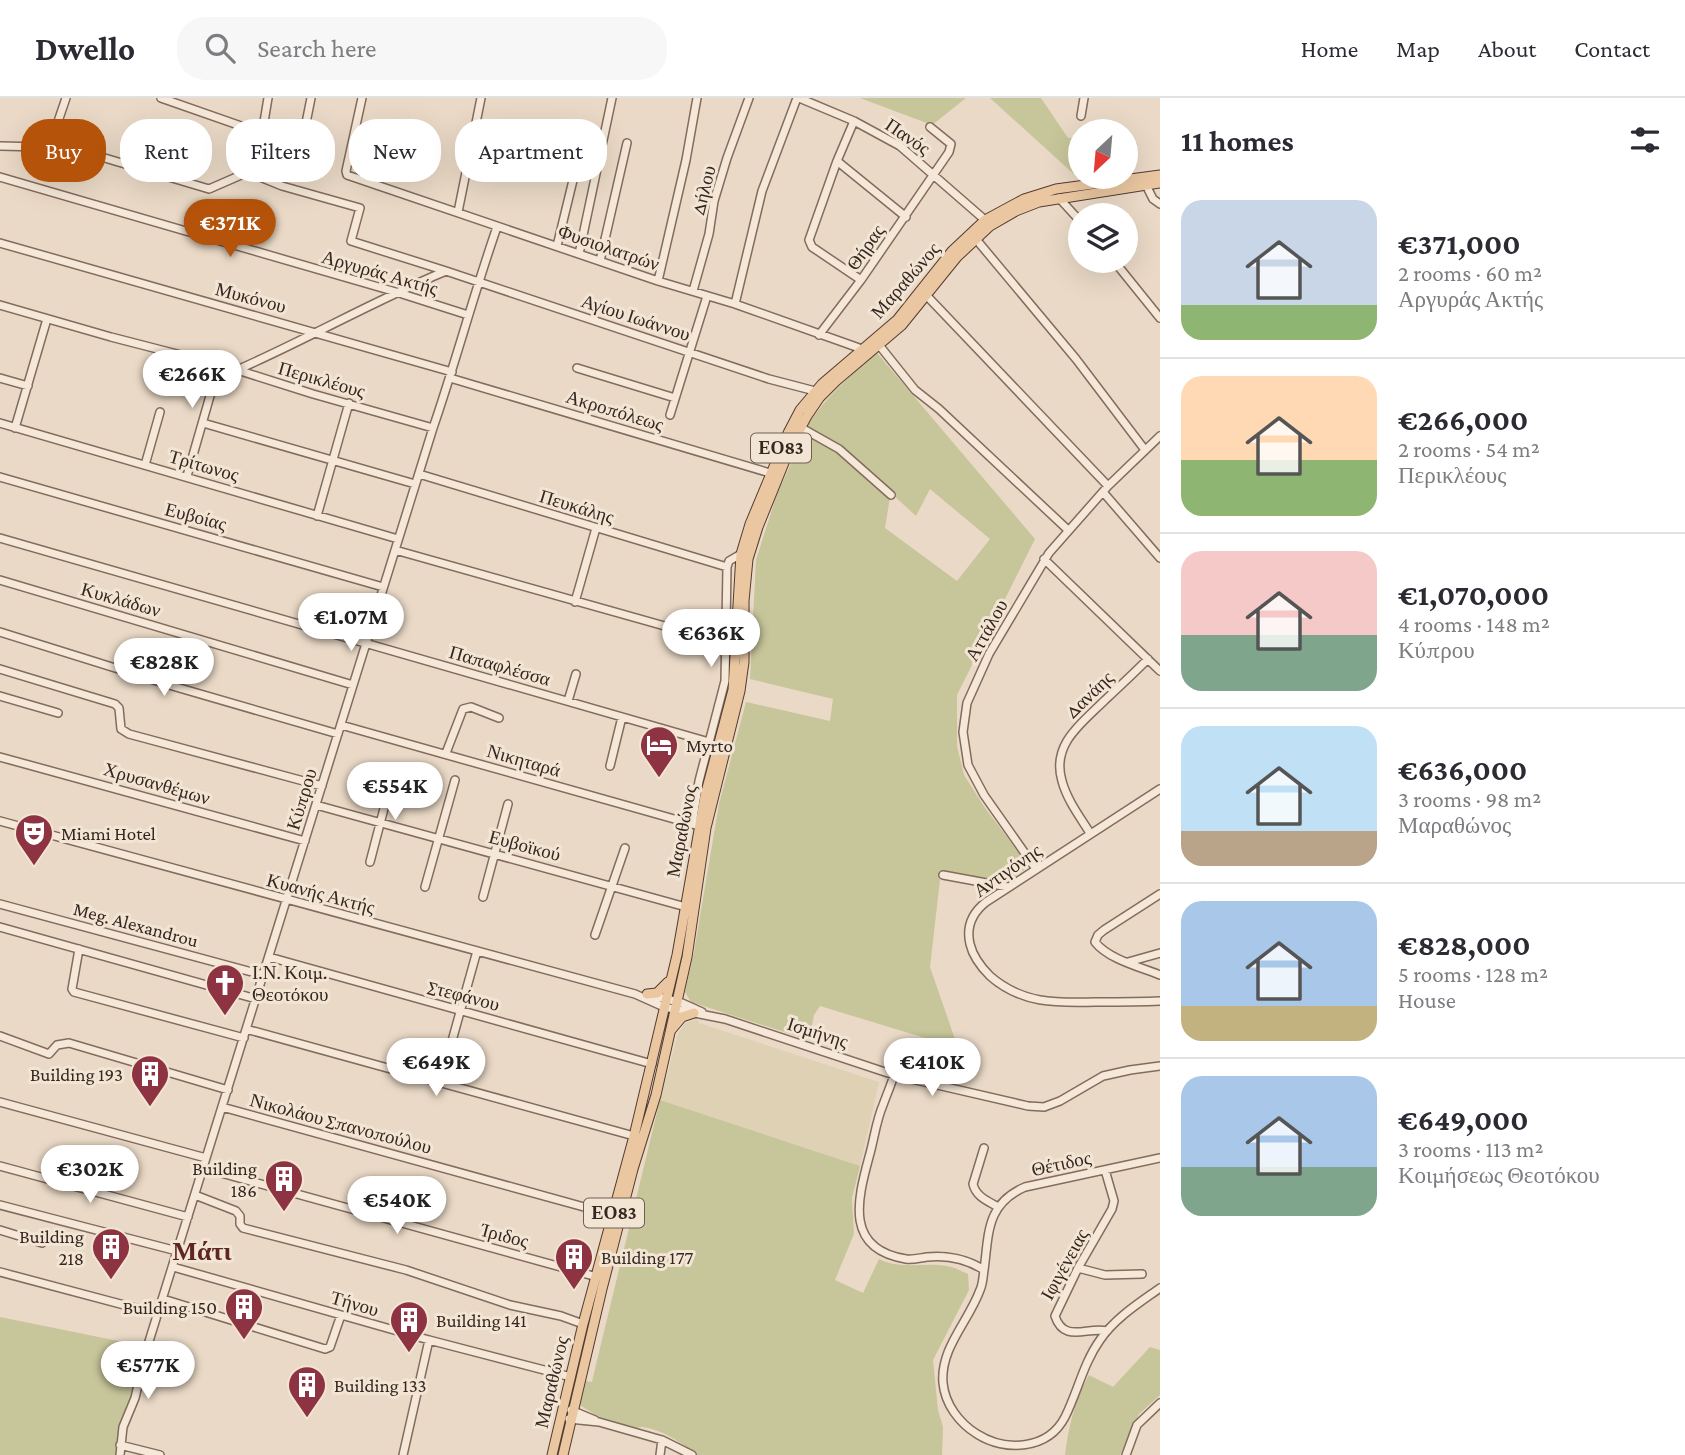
<!DOCTYPE html>
<html lang="en">
<head>
<meta charset="utf-8">
<style>
  :root { --surface:#fff; --page:#f7f7f7; --text:#2b2b33; --muted:#7c7c81; --line:#e1e1e2; --accent:#b45309 }
  body { margin:0; font-family:"Crimson Pro",serif; background:var(--page); color:var(--text); height:100vh; display:flex; flex-direction:column; font-size:26px; white-space:nowrap }
  * { box-sizing:border-box; margin:0 }
  p { font-size:23px; color:var(--muted) }
  .icon { flex:none; width:38px; height:38px; fill:none; stroke:currentColor; stroke-width:2; stroke-linecap:round; stroke-linejoin:round }
  .map { position:relative; flex:1; overflow:hidden }
  .side { display:flex; flex-direction:column; background:var(--surface); width:525px }
  .side>* { flex:none }
  .top-card { position:absolute; left:21px; top:21px; width:665px; height:63px; display:flex; gap:14px }
  .needle { width:46px; rotate:206deg }
  .tools { position:absolute; left:1068px; top:21px; display:grid; gap:14px }
  .tools a { display:grid; place-items:center; width:70px; height:70px; border-radius:50%; background:var(--surface); box-shadow:0 7px 28px #0002; font-size:35px }
  .price { position:absolute; translate:-50% -60px; padding:0 16px; border-radius:24px; background:#fff; color:#222; font-size:23px; line-height:46px; filter:drop-shadow(0 2px 4px #0008) }
  .price::after { content:''; position:absolute; left:50%; top:42px; width:21px; height:16px; margin-left:-10px; background:inherit; clip-path:polygon(0 0,100% 0,50% 100%) }
  .price.selected { background:var(--accent); color:#fff }
  ul { padding:0; list-style:none }
  li { display:flex; align-items:center; gap:21px; height:175px; padding:0 21px }
  li+li { border-top:2px solid var(--line) }
  li span { display:grid; place-items:center; flex:none; width:196px; height:140px; border-radius:21px; color:#555 }
  li>.icon { margin-inline-start:auto }
  span .icon { width:84px; height:84px; fill:#fffc; stroke-width:1 }
  li b { font-size:30px }
  h2 { display:flex; justify-content:space-between; align-items:center; height:84px; padding:0 21px; font-size:30px }
  .pill { padding:0 24px; border-radius:28px; background:var(--surface); box-shadow:0 7px 28px #0002; font-size:24px; line-height:63px }
  .pill.selected { background:var(--accent); color:#fff }
  header { display:flex; align-items:center; gap:42px; box-sizing:border-box; height:98px; padding:0 35px; background:var(--surface); border-bottom:2px solid var(--line) }
  header strong { font-size:33px }
  nav { display:flex; gap:38px; margin-inline-start:auto; font-size:24px }
  .search { width:490px; height:63px; background:var(--page); display:flex; align-items:center; gap:18px; box-sizing:border-box; padding:0 24px; border-radius:28px; color:var(--muted); font-size:26px }
  main { display:flex; flex:1; min-height:0 }
  .map>svg:first-child { display:block }
  .farmland { fill:#dfd1b4 }
  .green { fill:#c7c59a }
  .lines { fill:none; stroke-linecap:round; stroke-linejoin:round }
  .minor-casing { stroke:#836b5d; stroke-width:10 }
  .major-casing { stroke:#523b31; stroke-width:11 }
  .minor { stroke:#f5e8d8; stroke-width:7 }
  .major { stroke:#eac7a1; stroke-width:9 }
  .labels { text-anchor:middle; stroke-width:6; stroke-linejoin:round; paint-order:stroke }
  .shield { fill:#f2e5d4; stroke:#6e5f56; stroke-width:2 }
  .shield-label { font-size:18px; font-weight:bold; fill:#352620 }
  .street-label { font-size:19px; fill:#352620; stroke:#f2e5d4 }
  .poi-label { font-size:19px; fill:#352620; stroke:#f2e5d4; text-anchor:start }
  .district-label { font-size:26px; font-weight:bold; fill:#5e2623; stroke:#f2e5d4 }
</style>
</head>
<body>
<header>
<strong>Dwello</strong>
<div class="search"><svg class="icon" aria-label="search" viewBox="0 0 24 24"><circle cx="10" cy="10" r="6"/><path d="M15 15l6 6"/></svg>Search here</div>
<nav><a>Home</a><a>Map</a><a>About</a><a>Contact</a></nav>
</header>
<main>
<div class="map">
<svg width="1160" height="1357" viewBox="0 0 1160 1357">
  <rect width="100%" height="100%" fill="#ead9c6"/>
  <path class="farmland" d="M 697,921 L 699,925 L 879,984 L 860,1068 L 660,1002 L 678,936 L 685,925 Z"/>
  <path class="green" d="M 860,0 L 966,0 L 932,27 Z
    M 990,0 L 1041,0 L 1068,40 L 1080,41 L 1080,78 L 1077,79 Z
    M 877,255 L 1035,441 L 957,597 L 957,648 L 964,677 L 985,710 L 1029,768 L 1006,785 L 941,773 L 930,869 L 958,950 L 820,908 L 814,917 L 809,942 L 691,904 L 685,894 L 694,854 L 719,706 L 746,604 L 830,623 L 833,601 L 750,581 L 756,462 L 777,396 L 805,335 L 838,352 L 890,399 L 885,430 L 957,483 L 990,441 L 930,391 L 916,418 L 852,359 L 806,330 C 825,299 850,278 877,255 Z
    M 660,1002 L 860,1068 L 852,1100 L 854,1136 L 835,1182 L 863,1195 L 879,1161 C 901,1172 923,1164 947,1168 C 954,1169 961,1173 968,1176 L 969,1192 L 933,1262 L 938,1312 L 943,1329 L 942,1357 L 696,1357 C 683,1345 661,1331 642,1329 C 638,1329 635,1331 631,1331 C 616,1330 592,1315 580,1307 L 586,1283 L 592,1284 L 594,1275 Z
    M 0,1219 L 148,1249 L 119,1357 L 0,1357 Z
    M 1150,1249 L 1160,1252 L 1160,1297 L 1139,1316 L 1120,1357 L 1065,1357 C 1068,1330 1075,1302 1089,1277 L 1113,1289 Z"/>
  <g class="lines">
    <defs>
      <path id="minor" d="M 161,0 L 258,34 L 263,30 L 268,0
        M 362,0 L 346,73 L 347,77 L 658,183 L 735,206 L 862,251
        M 799,0 L 854,23 L 900,48 L 985,122
        M 1081,18 L 1084,0
        M 854,23 L 837,63 L 809,142 L 812,149 L 861,182
        M 263,30 L 304,35 L 311,0
        M 51,44 L 209,91 L 248,74 L 282,88 L 360,110 L 351,143 L 446,173
        M 51,44 L 66,0
        M 0,48 L 41,49 L 51,44
        M 837,63 L 906,119
        M 0,79 L 396,194 L 468,217
        M 1146,87 L 1153,101 L 1160,106
        M 1059,100 L 1080,123
        M 458,114 L 481,0
        M 975,140 L 1076,261 L 1145,352
        M 0,145 L 452,274
        M 557,148 L 575,74
        M 579,156 L 612,0
        M 600,163 L 627,45
        M 1114,163 L 1160,220
        M 658,183 L 686,62 L 697,0
        M 693,193 L 709,136 L 714,103 L 727,60 L 749,0
        M 927,198 L 1108,388
        M 735,206 L 762,93 L 797,0
        M 0,207 L 111,239 L 231,270 L 313,296 L 433,330
        M 819,237 L 861,182 L 949,54 L 951,46 L 930,29
        M 879,247 L 915,292 L 939,311 L 1068,432
        M 207,265 L 214,284
        M 577,270 L 675,300
        M 237,272 C 308,241 375,202 446,173 L 769,281 L 815,293
        M 0,280 L 28,288
        M 450,280 L 770,375
        M 670,317 L 707,198
        M 0,325 L 398,441
        M 203,325 L 415,386
        M 800,329 L 839,351 L 891,397
        M 15,330 L 47,221
        M 145,367 L 160,314
        M 419,376 L 727,469
        M 187,378 L 214,284 L 231,270
        M 0,379 L 383,489
        M 1103,394 L 1160,460
        M 317,418 L 349,305
        M 0,440 L 709,644
        M 395,452 L 725,545
        M 1044,461 L 1160,573
        M 0,482 L 353,587
        M 575,504 L 596,430
        M 0,534 L 176,589 L 338,636
        M 0,571 L 115,606 L 119,610 L 121,631 L 129,636 L 322,688
        M 0,598 L 58,615
        M 568,603 L 576,576
        M 341,627 L 699,728
        M 446,655 L 463,611 L 471,609 L 499,620
        M 0,659 L 305,743
        M 610,668 L 622,619
        M 1160,691 L 986,804 C 972,815 966,829 970,846 C 973,859 981,869 990,878 C 1022,906 1056,905 1096,904 C 1117,904 1139,904 1160,903
        M 316,707 L 686,809
        M 0,723 L 635,896 L 664,909 L 725,921 L 894,977 L 1028,1008 L 1044,1009 L 1060,1003 L 1103,978 L 1130,972 L 1160,968
        M 699,727 L 693,721 L 699,683 L 725,583 L 727,469 L 729,463 L 741,456
        M 1090,735 C 1080,719 1067,702 1062,683 C 1051,646 1082,625 1105,602 C 1119,589 1134,575 1148,561
        M 370,764 L 393,676
        M 1036,771 L 984,697 L 968,667 L 963,634 L 967,605 L 989,556 L 1049,455 L 1108,388 L 1160,338
        M 943,777 L 1008,789
        M 425,789 L 455,682
        M 1160,796 L 1104,832 L 1098,837 L 1095,844 C 1108,861 1140,869 1160,877
        M 483,799 L 508,706
        M 0,806 L 263,877
        M 0,829 L 256,901
        M 595,837 L 625,750
        M 79,851 L 72,891 L 74,894 L 244,940
        M 269,859 L 652,966
        M 1128,864 L 1160,855
        M 651,897 L 682,905 L 702,914
        M 246,931 L 634,1038
        M 0,938 L 49,956 L 57,947 L 69,945 L 228,992
        M 894,977 C 891,987 887,996 883,1007 C 876,1023 874,1042 869,1059 C 857,1103 845,1151 906,1161 C 913,1162 919,1160 927,1159 C 946,1157 967,1161 984,1172 C 983,1178 983,1186 980,1192 C 969,1223 940,1250 943,1285 C 945,1306 959,1325 977,1336 C 1005,1354 1048,1352 1065,1319 C 1078,1293 1083,1266 1100,1242 C 1115,1220 1139,1205 1160,1190
        M 440,986 L 477,853
        M 0,1004 L 206,1060
        M 222,1009 L 613,1117
        M 984,1050 L 973,1086 C 976,1099 988,1103 998,1109
        M 0,1068 L 188,1119
        M 203,1070 L 597,1179
        M 1105,1072 L 1114,1103 L 1112,1111 L 1078,1170 L 1055,1218 C 1064,1246 1088,1228 1107,1233
        M 195,1097 L 236,1113 L 240,1118 L 240,1126 L 243,1130 L 406,1172 L 510,1207 L 561,1218 L 583,1226
        M 0,1107 L 177,1153
        M 0,1132 L 42,1145
        M 173,1169 L 429,1242 L 571,1279
        M 1078,1170 L 1105,1177 L 1142,1176
        M 984,1172 C 989,1135 986,1106 1025,1089 L 1160,1060
        M 0,1174 L 158,1216
        M 163,1201 L 325,1251 L 330,1249 L 341,1217
        M 571,1312 L 595,1322
        M 569,1321 L 599,1324 L 662,1342 L 692,1357
        M 120,1347 L 160,1357
        M 120,1357 L 123,1329 L 135,1300 L 146,1253 L 433,330 C 456,263 474,195 497,129
        M 403,1357 L 429,1242
        M 660,1357 L 662,1342
        M 1126,1357 L 1137,1327 L 1160,1305"/>
      <path id="major" d="M 647,896 L 657,895 L 668,884
        M 671,932 L 682,919 L 694,915
        M 552,1357 L 583,1226 L 634,1038 L 677,857 L 705,698 L 733,592 L 741,456 L 750,426 L 788,335 L 800,312 L 822,286 L 897,222 L 952,153 L 985,122 L 1024,101 L 1056,91 L 1160,77
        M 563,1357 L 602,1191 L 633,1071 L 656,997 L 687,859 L 706,730 L 740,593 L 744,564 L 744,503 L 748,461 L 758,429 L 790,350 L 807,318 L 820,299 L 836,283 L 902,227 L 957,159 L 990,128 L 1016,113 L 1039,104 L 1160,85"/>
    </defs>
    <use href="#minor" class="minor-casing"/>
    <use href="#major" class="major-casing"/>
    <use href="#minor" class="minor"/>
    <use href="#major" class="major"/>
  </g>
  <defs>
    <symbol id="hotel-pin" viewBox="-11 -11 22 30"><path d="M0 17L-7.5 6A9.5 9.5 0 1 1 7.5 6Z" fill="#8d3342" stroke="#f2e5d4"/><path d="M-6-4.5h1.5V1H6V5H4.5V3h-9V5H-6ZM-4 0a1.8 1.8 0 1 1 3.6 0ZM.5 0V-2.5h3Q6-2.5 6 0Z" fill="#fff"/></symbol>
    <symbol id="theatre-pin" viewBox="-11 -11 22 30"><path d="M0 17L-7.5 6A9.5 9.5 0 1 1 7.5 6Z" fill="#8d3342" stroke="#f2e5d4"/><path d="M-5-5.5Q0-4 5-5.5V0Q5 5 0 6Q-5 5-5 0ZM-3.3-2.5H-1v1.5H-3.3ZM1-2.5H3.3v1.5H1ZM-2.8 1Q0 5.5 2.8 1Z" fill="#fff"/></symbol>
    <symbol id="church-pin" viewBox="-11 -11 22 30"><path d="M0 17L-7.5 6A9.5 9.5 0 1 1 7.5 6Z" fill="#8d3342" stroke="#f2e5d4"/><path d="M-1.2-6h2.4v3.5h3.3v2.4h-3.3V6h-2.4V-.1h-3.3v-2.4h3.3Z" fill="#fff"/></symbol>
    <symbol id="building-pin" viewBox="-11 -11 22 30"><path d="M0 17L-7.5 6A9.5 9.5 0 1 1 7.5 6Z" fill="#8d3342" stroke="#f2e5d4"/><path d="M-4-6H4V6H1V3H-1V6H-4ZM-2.5-4.3h1.7v1.8h-1.7ZM.8-4.3h1.7v1.8H.8ZM-2.5-1h1.7V.8h-1.7ZM.8-1h1.7V.8H.8Z" fill="#fff"/></symbol>
  </defs>
  <g fill-rule="evenodd">
    <use href="#hotel-pin" x="637" y="625" width="44" height="60"/>
    <use href="#theatre-pin" x="12" y="713" width="44" height="60"/>
    <use href="#church-pin" x="203" y="863" width="44" height="60"/>
    <use href="#building-pin" x="128" y="954" width="44" height="60"/>
    <use href="#building-pin" x="262" y="1059" width="44" height="60"/>
    <use href="#building-pin" x="89" y="1127" width="44" height="60"/>
    <use href="#building-pin" x="552" y="1137" width="44" height="60"/>
    <use href="#building-pin" x="222" y="1187" width="44" height="60"/>
    <use href="#building-pin" x="387" y="1200" width="44" height="60"/>
    <use href="#building-pin" x="285" y="1265" width="44" height="60"/>
  </g>
  <g class="labels">
    <g class="shield">
      <rect x="751" y="335.5" width="60" height="29" rx="5"/>
      <rect x="584" y="1100.5" width="60" height="29" rx="5"/>
    </g>
    <g class="shield-label">
      <text x="781" y="356">ΕΟ83</text>
      <text x="614" y="1121">ΕΟ83</text>
    </g>
    <g class="street-label">
      <text transform="translate(908 38) rotate(34)" y="7">Πανός</text>
      <text transform="translate(703 92) rotate(-76)" y="7">Δήλου</text>
      <text transform="translate(609 149) rotate(19)" y="7">Φυσιολατρών</text>
      <text transform="translate(865 149) rotate(-55)" y="7">Θήρας</text>
      <text transform="translate(380 174) rotate(16)" y="7">Αργυράς Ακτής</text>
      <text transform="translate(905 182) rotate(-49)" y="7">Μαραθώνος</text>
      <text transform="translate(251 199) rotate(15)" y="7">Μυκόνου</text>
      <text transform="translate(636 219) rotate(18)" y="7">Αγίου Ιωάννου</text>
      <text transform="translate(322 281) rotate(16)" y="7">Περικλέους</text>
      <text transform="translate(615 312) rotate(17)" y="7">Ακροπόλεως</text>
      <text transform="translate(204 367) rotate(16)" y="7">Τρίτωνος</text>
      <text transform="translate(577 408) rotate(17)" y="7">Πευκάλης</text>
      <text transform="translate(196 418) rotate(15)" y="7">Ευβοίας</text>
      <text transform="translate(121 501) rotate(16)" y="7">Κυκλάδων</text>
      <text transform="translate(986 532) rotate(-61)" y="7">Αττάλου</text>
      <text transform="translate(500 567) rotate(16)" y="7">Παπαφλέσσα</text>
      <text transform="translate(1089 596) rotate(-44)" y="7">Δανάης</text>
      <text transform="translate(524 662) rotate(16)" y="7">Νικηταρά</text>
      <text transform="translate(157 685) rotate(16)" y="7">Χρυσανθέμων</text>
      <text transform="translate(301 701) rotate(-73)" y="7">Κύπρου</text>
      <text transform="translate(681 733) rotate(-79)" y="7">Μαραθώνος</text>
      <text transform="translate(525 747) rotate(15)" y="7">Ευβοϊκού</text>
      <text transform="translate(1007 772) rotate(-35)" y="7">Αντιγόνης</text>
      <text transform="translate(321 795) rotate(15)" y="7">Κυανής Ακτής</text>
      <text transform="translate(136 826) rotate(15)" y="7">Meg. Alexandrou</text>
      <text transform="translate(464 897) rotate(15)" y="7">Στεφάνου</text>
      <text transform="translate(818 934) rotate(18)" y="7">Ισμήνης</text>
      <text transform="translate(341 1025) rotate(15)" y="7">Νικολάου Σπανοπούλου</text>
      <text transform="translate(1061 1065) rotate(-12)" y="7">Θέτιδος</text>
      <text transform="translate(505 1137) rotate(15)" y="7">Ίριδος</text>
      <text transform="translate(1064 1166) rotate(-61)" y="7">Ιφιγένειας</text>
      <text transform="translate(355 1205) rotate(16)" y="7">Τήνου</text>
      <text transform="translate(551 1284) rotate(-77)" y="7">Μαραθώνος</text>
    </g>
    <g class="poi-label">
      <text x="686" y="654">Myrto</text>
      <text x="61" y="742">Miami Hotel</text>
      <text x="252" y="881">Ι.Ν. Κοιμ.<tspan x="252" dy="22">Θεοτόκου</tspan></text>
      <text x="123" y="983" text-anchor="end">Building 193</text>
      <text x="257" y="1077" text-anchor="end">Building<tspan x="257" dy="22">186</tspan></text>
      <text x="84" y="1145" text-anchor="end">Building<tspan x="84" dy="22">218</tspan></text>
      <text x="601" y="1166">Building 177</text>
      <text x="217" y="1216" text-anchor="end">Building 150</text>
      <text x="436" y="1229">Building 141</text>
      <text x="334" y="1294">Building 133</text>
    </g>
    <g class="district-label">
      <text x="202" y="1162">Μάτι</text>
    </g>
  </g>
</svg>
<div class="tools">
<a><svg class="needle" viewBox="-14 -14 28 28"><path d="M0-13l5 13h-10z" fill="#e53935"/><path d="M0 13l5-13h-10z" fill="#7c7c81"/></svg></a>
<a><svg class="icon" aria-label="layers" viewBox="0 0 24 24"><path d="M12 4l9 5-9 5-9-5zM3 14l9 5 9-5"/></svg></a>
</div>
<b class="price selected" style="left:230px;top:161px">€371K</b>
<b class="price" style="left:192px;top:312px">€266K</b>
<b class="price" style="left:351px;top:555px">€1.07M</b>
<b class="price" style="left:711px;top:571px">€636K</b>
<b class="price" style="left:164px;top:600px">€828K</b>
<b class="price" style="left:395px;top:724px">€554K</b>
<b class="price" style="left:436px;top:1000px">€649K</b>
<b class="price" style="left:932px;top:1000px">€410K</b>
<b class="price" style="left:90px;top:1107px">€302K</b>
<b class="price" style="left:397px;top:1138px">€540K</b>
<b class="price" style="left:148px;top:1303px">€577K</b>
<div class="top-card">
<a class="pill selected">Buy</a>
<a class="pill">Rent</a>
<a class="pill">Filters</a>
<a class="pill">New</a>
<a class="pill">Apartment</a>
</div>
</div>
<section class="side">
<h2>11 homes<svg class="icon" aria-label="filters" viewBox="0 0 24 24"><path d="M4 7h16M4 17h16"/><circle cx="9" cy="7" r="2"/><circle cx="15" cy="17" r="2"/></svg></h2>
<ul>
<li><span style="background:linear-gradient(#c9d6e8 75%,#8fb573 0)"><svg class="icon" aria-label="home" viewBox="0 0 24 24"><path d="M3 11l9-7 9 7M6 9v11h12V9"/></svg></span><div><b>€371,000</b><p>2 rooms · 60 m²</p><p>Αργυράς Ακτής</p></div></li>
<li><span style="background:linear-gradient(#ffd9b3 60%,#8fb573 0)"><svg class="icon" aria-label="home" viewBox="0 0 24 24"><path d="M3 11l9-7 9 7M6 9v11h12V9"/></svg></span><div><b>€266,000</b><p>2 rooms · 54 m²</p><p>Περικλέους</p></div></li>
<li><span style="background:linear-gradient(#f6c9c9 60%,#7fa58c 0)"><svg class="icon" aria-label="home" viewBox="0 0 24 24"><path d="M3 11l9-7 9 7M6 9v11h12V9"/></svg></span><div><b>€1,070,000</b><p>4 rooms · 148 m²</p><p>Κύπρου</p></div></li>
<li><span style="background:linear-gradient(#bfe0f5 75%,#b9a48a 0)"><svg class="icon" aria-label="home" viewBox="0 0 24 24"><path d="M3 11l9-7 9 7M6 9v11h12V9"/></svg></span><div><b>€636,000</b><p>3 rooms · 98 m²</p><p>Μαραθώνος</p></div></li>
<li><span style="background:linear-gradient(#a9c7e8 75%,#c2b280 0)"><svg class="icon" aria-label="home" viewBox="0 0 24 24"><path d="M3 11l9-7 9 7M6 9v11h12V9"/></svg></span><div><b>€828,000</b><p>5 rooms · 128 m²</p><p>House</p></div></li>
<li><span style="background:linear-gradient(#a9c7e8 65%,#7fa58c 0)"><svg class="icon" aria-label="home" viewBox="0 0 24 24"><path d="M3 11l9-7 9 7M6 9v11h12V9"/></svg></span><div><b>€649,000</b><p>3 rooms · 113 m²</p><p>Κοιμήσεως Θεοτόκου</p></div></li>
</ul>
</section>
</main>
</body>
</html>
